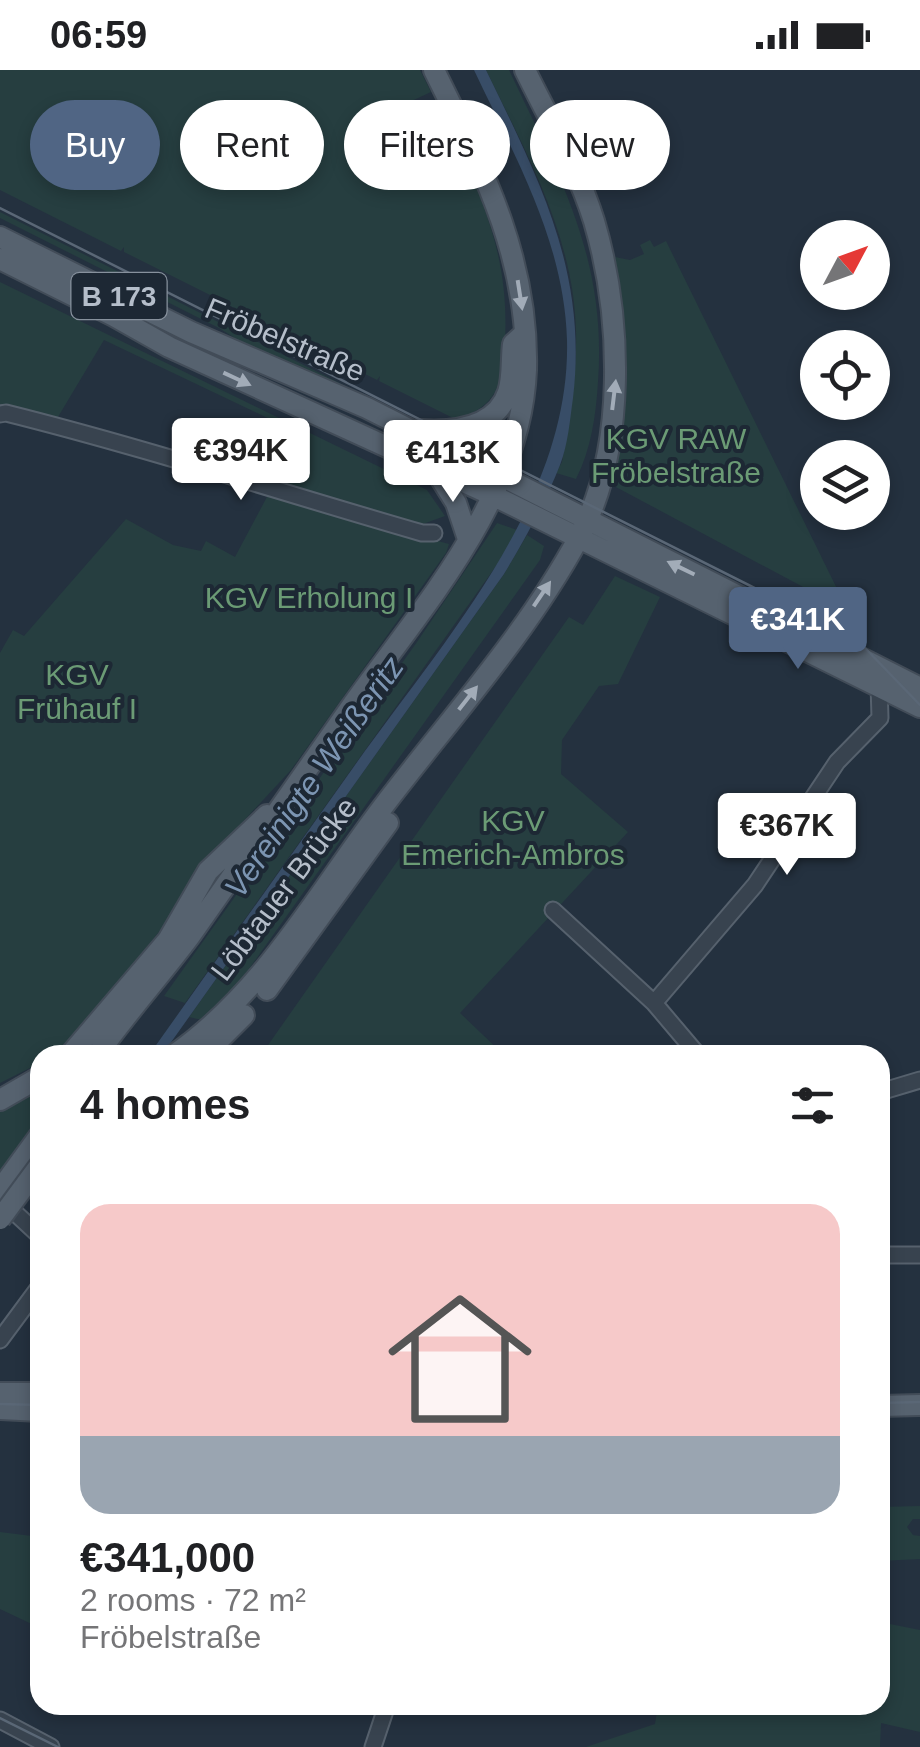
<!DOCTYPE html>
<html lang="en">
<head>
<meta charset="utf-8">
<style>
  :root { --surface:#fff; --page:#f6f6f6; --text:#202124; --muted:#757577; --accent:#506584 }
  body { margin:0; font-family:Helvetica,sans-serif; background:var(--page); color:var(--text); height:100vh; display:flex; flex-direction:column; font-size:38px; white-space:nowrap }
  * { box-sizing:border-box; margin:0 }
  p { font-size:32px; color:var(--muted) }
  .icon { flex:none; width:55px; height:55px; fill:none; stroke:currentColor; stroke-width:2; stroke-linecap:round; stroke-linejoin:round }
  .map { position:relative; flex:1; overflow:hidden }
  .details { position:absolute; left:30px; top:975px; width:860px; height:670px; display:flex; flex-direction:column; background:var(--surface); border-radius:30px; box-shadow:0 5px 15px #0003 }
  .details>* { flex:none }
  .hud { position:absolute; left:30px; top:30px; width:860px; height:90px; display:flex; gap:20px }
  .needle { width:65px; rotate:49deg }
  .buttons { position:absolute; left:800px; top:150px; display:grid; gap:20px }
  .buttons a { display:grid; place-items:center; width:90px; height:90px; border-radius:50%; background:var(--surface); box-shadow:0 5px 15px #0003; font-size:50px }
  .price { position:absolute; translate:-50% -85px; padding:0 22px; border-radius:10px; background:#fff; color:#222; font-size:32px; line-height:65px; filter:drop-shadow(0 2px 5px #0008) }
  .price::after { content:''; position:absolute; left:50%; top:60px; width:30px; height:22px; margin-left:-15px; background:inherit; clip-path:polygon(0 0,100% 0,50% 100%) }
  .price.on { background:var(--accent); color:#fff }
  ul { padding:0; list-style:none }
  li { display:grid; align-content:center; gap:20px; height:530px; padding:0 50px }
  li span { display:grid; place-items:center; height:310px; border-radius:30px; color:#555 }
  li>.icon { margin-inline-start:auto }
  span .icon { width:180px; height:180px; fill:#fffc; stroke-width:1 }
  li b { font-size:42px }
  h2 { display:flex; justify-content:space-between; align-items:center; height:120px; padding:0 50px; font-size:42px }
  .pill { padding:0 35px; border-radius:45px; background:var(--surface); box-shadow:0 5px 15px #0003; font-size:35px; line-height:90px }
  .pill.on { background:var(--accent); color:#fff }
  .status { display:flex; justify-content:space-between; align-items:center; height:70px; padding:0 50px; background:var(--surface); direction:ltr }
  .status svg { height:28px; fill:currentColor }
  .map>svg:first-child { display:block }
  .green { fill:#263e40 }
  .water { fill:#384d67 }
  .lines { fill:none; stroke-linecap:round; stroke-linejoin:round }
  .minor-casing { stroke:#56616d; stroke-width:19 }
  .major-casing { stroke:#424c58; stroke-width:24 }
  .minor { stroke:#38434f; stroke-width:15 }
  .major { stroke:#56626f; stroke-width:20 }
  .tram { stroke:#5a6776; stroke-width:2.5 }
  .major-bridge-casing { stroke:#424c58; stroke-width:24; stroke-linecap:butt }
  .major-bridge { stroke:#56626f; stroke-width:20 }
  .oneway { fill:#a2acb8 }
  .labels { text-anchor:middle; stroke-width:8; stroke-linejoin:round; paint-order:stroke }
  .shield { fill:#1d2834; stroke:#87919d; stroke-width:2.5 }
  .shield-label { font-size:28px; font-weight:bold; fill:#b5beca }
  .street-label { font-size:30px; fill:#b5beca; stroke:#1d2834 }
  .park-label { font-size:30px; fill:#6b9b75; stroke:#1d2834 }
  .water-label { font-size:32px; font-style:italic; fill:#7c95b2; stroke:#1d2834 }
</style>
</head>
<body>
<div class="status"><b>06:59</b><svg viewBox="0 0 49 12"><path d="M0 12V9h3v3zM5 12V6h3v6zM10 12V3h3v9zM15 12V0h3v12zM26 1h20v11H26zM47 4h2v5h-2z"/></svg></div>
<div class="map">
<svg width="920" height="1677" viewBox="0 0 920 1677">
  <rect width="100%" height="100%" fill="#24313f"/>
  <path class="green" d="M 0,0 L 420,0 L 431,22 L 356,57 L 381,107 L 455,70 C 488,140 509,194 505,272 C 502,316 498,334 457,350 L 379,311 L 380,306 L 377,310 L 299,271 L 301,265 L 297,270 L 228,235 L 230,230 L 226,233 L 124,182 L 124,177 L 121,181 L 0,120 Z
    M 486,0 L 509,0 C 560,107 607,189 598,312 C 596,345 591,380 576,409 L 556,403 L 562,392 C 570,348 577,306 576,261 C 574,167 526,82 486,0 Z
    M 0,142 L 415,351 L 252,279 L 219,258 L 0,148 Z
    M 650,170 L 654,177 L 666,171 L 848,541 L 614,416 L 611,408 C 627,331 629,265 615,187 L 630,190 L 644,184 L 640,175 Z
    M 0,212 L 427,420 L 445,446 L 423,454 L 384,448 L 273,415 L 299,363 L 104,270 L 58,347 L 0,334 Z
    M 268,425 L 449,474 L 446,483 L 291,700 L 209,788 L 165,854 L 129,900 L 55,985 L 40,985 L 40,993 L 0,1013 L 0,583 L 13,560 L 24,566 L 126,449 L 173,475 L 201,481 L 206,471 L 235,487 Z
    M 497,453 L 517,460 L 506,482 L 185,933 L 164,926 L 417,572 Z
    M 527,465 L 544,476 L 540,490 L 239,913 L 206,951 L 189,947 L 504,504 Z
    M 615,506 L 660,527 L 618,614 L 599,616 L 562,670 L 561,704 L 628,762 L 460,943 L 504,985 L 261,985 L 569,547 L 583,555 Z
    M 40,1015 L 40,1052 L 0,1108 L 0,1042 Z
    M 920,1436 L 920,1449 L 913,1449 L 907,1457 L 913,1465 L 920,1466 L 920,1489 L 880,1491 L 880,1437 Z
    M 0,1462 L 40,1467 L 40,1558 L 0,1539 Z
    M 880,1552 L 920,1560 L 920,1662 L 881,1653 L 880,1677 L 586,1677 L 655,1654 L 658,1635 L 880,1635 Z"/>
  <path class="water" d="M 474,0 L 486,0 C 539,109 588,202 573,328 C 570,349 568,375 560,395 C 545,433 525,469 504,504 L 162,985 L 149,985 C 218,888 286,792 355,695 C 443,571 571,431 567,270 C 564,171 515,87 474,0 Z"/>
  <g class="lines">
    <defs>
      <path id="minor" d="M 0,344 L 6,343 C 146,378 283,423 422,463 L 434,463
        M 553,840 L 654,933 L 698,985
        M 654,933 L 755,815 L 837,692 L 880,648 L 879,614
        M 880,1022 L 920,1010
        M 12,1140 L 40,1166
        M 880,1185 L 920,1185
        M 0,1270 L 40,1216
        M 0,1650 L 51,1677
        M 373,1677 L 387,1635"/>
      <path id="major" d="M 0,167 L 191,262 L 367,338 L 920,618
        M 0,189 L 114,246 L 169,277 L 492,425 L 920,637
        M 419,360 C 450,362 496,359 508,322 C 513,308 511,289 513,274 L 523,265
        M 436,401 L 456,433 L 468,469
        M 267,920 L 388,753
        M 70,985 L 168,870 L 208,801 L 267,745
        M 97,985 C 126,944 160,906 190,866 C 244,790 297,713 351,637 C 422,537 521,429 526,300 C 529,187 482,98 434,0
        M 174,985 C 264,922 317,824 382,738 C 448,651 526,565 578,469 C 627,381 622,246 594,151 C 578,99 549,49 525,0
        M 204,985 L 244,945
        M 0,1030 L 40,1007
        M 0,1120 L 40,1065
        M 0,1323 L 40,1323
        M 880,1336 L 920,1335
        M 0,1339 L 40,1341"/>
    </defs>
    <use href="#minor" class="minor-casing"/>
    <use href="#major" class="major-casing"/>
    <use href="#minor" class="minor"/>
    <use href="#major" class="major"/>
    <path class="tram" d="M 0,138 L 834,558 L 865,578 L 920,635
      M 880,1333 L 920,1332
      M 0,1334 L 40,1335
      M 0,1648 L 58,1677"/>
    <defs>
      <path id="major-bridge" d="M 0,1149 L 40,1095"/>
    </defs>
    <use href="#major-bridge" class="major-bridge-casing"/>
    <use href="#major-bridge" class="major-bridge"/>
  </g>
  <defs><path id="oneway-solid" d="M-6-.8H1V-3.2L6.5 0L1 3.2V.8H-6Z" transform="scale(2.5)"/></defs>
  <g class="oneway">
    <use href="#oneway-solid" transform="translate(520 225) rotate(81)"/>
    <use href="#oneway-solid" transform="translate(237 309) rotate(25)"/>
    <use href="#oneway-solid" transform="translate(614 325) rotate(-83)"/>
    <use href="#oneway-solid" transform="translate(681 498) rotate(-154)"/>
    <use href="#oneway-solid" transform="translate(542 524) rotate(-56)"/>
    <use href="#oneway-solid" transform="translate(468 628) rotate(-52)"/>
  </g>
  <g class="labels">
    <rect class="shield" x="71.5" y="203" width="95" height="46" rx="8"/>
    <g class="shield-label">
      <text x="119" y="236">B 173</text>
    </g>
    <g class="street-label">
      <text transform="translate(285 270) rotate(23)" y="10">Fröbelstraße</text>
      <text transform="translate(284 819) rotate(-53)" y="10">Löbtauer Brücke</text>
    </g>
    <g class="park-label">
      <text x="676" y="379">KGV RAW<tspan x="676" dy="34">Fröbelstraße</tspan></text>
      <text x="309" y="538">KGV Erholung I</text>
      <text x="77" y="615">KGV<tspan x="77" dy="34">Frühauf I</tspan></text>
      <text x="513" y="761">KGV<tspan x="513" dy="34">Emerich-Ambros</tspan></text>
    </g>
    <g class="water-label">
      <text transform="translate(314 707) rotate(-55)" y="11">Vereinigte Weißeritz</text>
    </g>
  </g>
</svg>
<div class="buttons">
<a><svg class="needle" viewBox="-14 -14 28 28"><path d="M0-13l5 13h-10z" fill="#e53935"/><path d="M0 13l5-13h-10z" fill="#757577"/></svg></a>
<a><svg class="icon" aria-label="locate" viewBox="0 0 24 24"><circle cx="12" cy="12" r="6"/><path d="M12 2v4M12 18v4M2 12h4M18 12h4"/></svg></a>
<a><svg class="icon" aria-label="layers" viewBox="0 0 24 24"><path d="M12 4l9 5-9 5-9-5zM3 14l9 5 9-5"/></svg></a>
</div>
<b class="price" style="left:241px;top:433px">€394K</b>
<b class="price" style="left:453px;top:435px">€413K</b>
<b class="price on" style="left:798px;top:602px">€341K</b>
<b class="price" style="left:787px;top:808px">€367K</b>
<div class="hud">
<a class="pill on">Buy</a>
<a class="pill">Rent</a>
<a class="pill">Filters</a>
<a class="pill">New</a>
</div>
<section class="details">
<h2>4 homes<svg class="icon" aria-label="filters" viewBox="0 0 24 24"><path d="M4 7h16M4 17h16"/><circle cx="9" cy="7" r="2"/><circle cx="15" cy="17" r="2"/></svg></h2>
<ul>
<li><span style="background:linear-gradient(#f6c9c9 75%,#9aa5b1 0)"><svg class="icon" aria-label="home" viewBox="0 0 24 24"><path d="M3 11l9-7 9 7M6 9v11h12V9"/></svg></span><div><b>€341,000</b><p>2 rooms · 72 m²</p><p>Fröbelstraße</p></div></li>
</ul>
</section>
</div>
</body>
</html>
